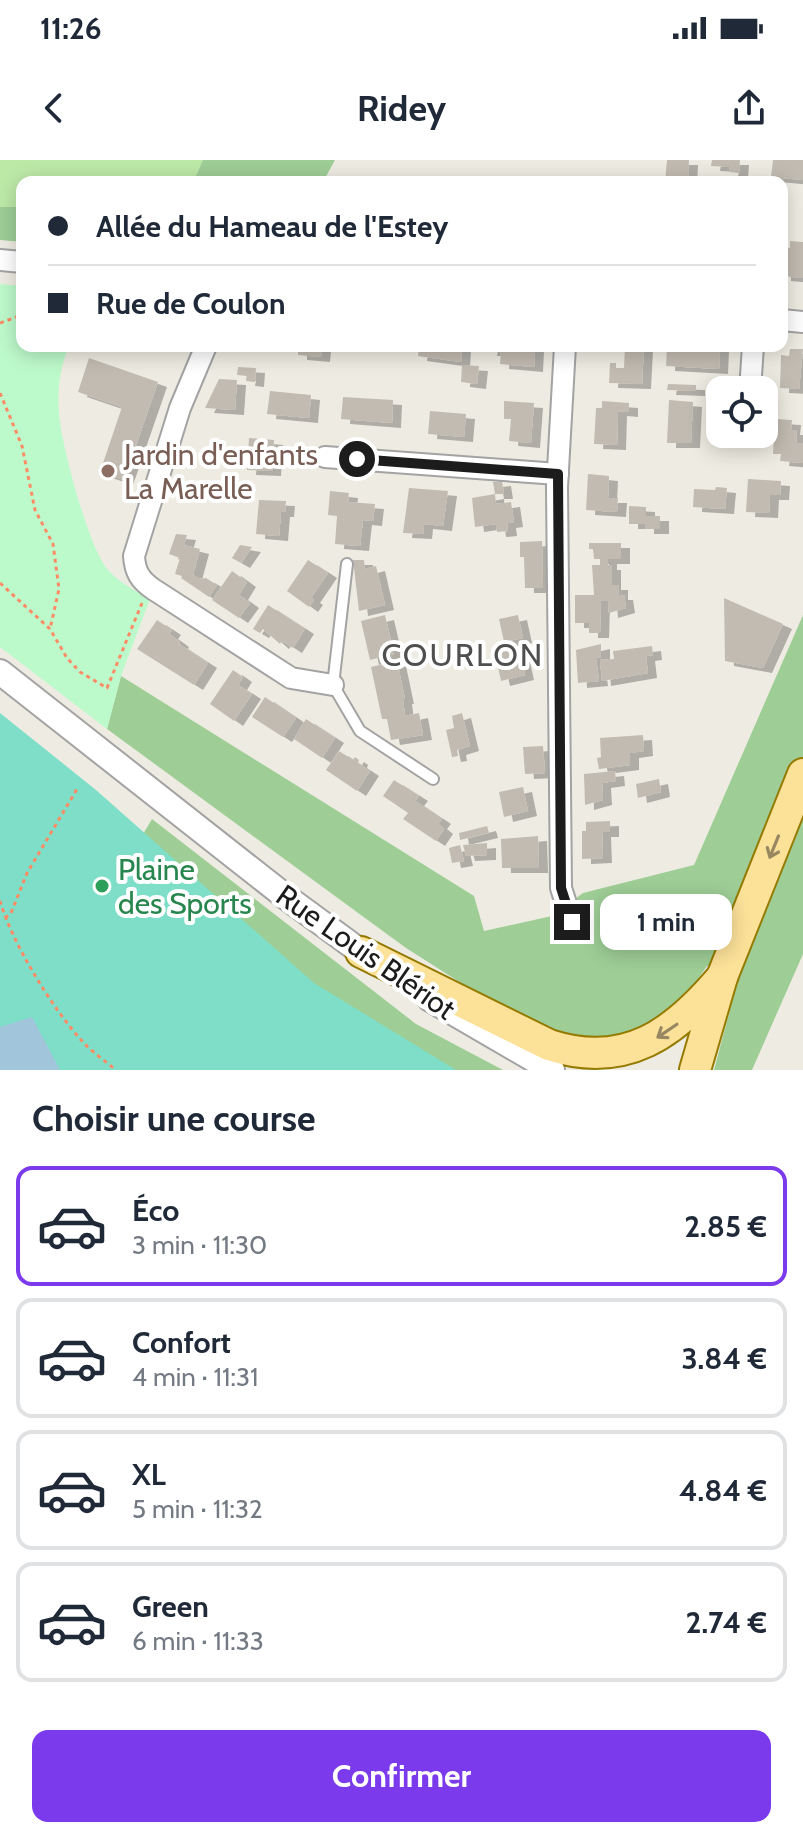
<!DOCTYPE html>
<html lang="fr">
<meta charset="utf-8">
<style>
:root{--surface:#fff;--page:#f2f2f3;--text:#1f2937;--muted:#747a83;--line:#e0e1e3;--accent:#7c3aed}
body{margin:0;font-family:Cabin,sans-serif;background:var(--page);color:var(--text);height:100vh;display:flex;flex-direction:column;font-size:30px;white-space:nowrap}
*{box-sizing:border-box;margin:0}
p{font-size:26px;color:var(--muted)}
.icon{flex:none;width:44px;height:44px;fill:none;stroke:currentColor;stroke-width:2;stroke-linecap:round;stroke-linejoin:round}
.map{position:relative;height:910px;overflow:hidden}
.drawer{display:flex;flex-direction:column;background:var(--surface);flex:1}
.drawer>*{flex:none}
.hud{position:absolute;left:16px;top:16px;width:772px;height:176px;border-radius:16px;box-shadow:0 4px 20px #0003;display:grid;align-content:center;height:176px;padding:0 32px;background:var(--surface)}
.buttons{position:absolute;left:706px;top:216px;display:grid;gap:16px}
.buttons a{display:grid;place-items:center;width:72px;height:72px;border-radius:16px;background:var(--surface);box-shadow:0 4px 20px #0003;font-size:40px}
.end{position:absolute;width:36px;height:36px;margin:-18px;border:10px solid #1c1c1c;background:#fff;box-shadow:0 0 0 4px #fff}
.from{border-radius:50%}
.bubble{position:absolute;height:56px;border-radius:16px;background:var(--surface);box-shadow:0 4px 20px #0003;font-size:26px;font-weight:700;line-height:56px;text-align:center}
.hud b{display:flex;align-items:center;gap:28px;height:76px;font-size:30px}
.hud b+b{border-top:2px solid var(--line)}
.hud i{width:20px;height:20px;background:var(--text)}
ul{padding:0;list-style:none}
li{display:flex;align-items:center;gap:24px;height:120px;margin:0 16px 12px;padding:0 16px;border:4px solid var(--line);border-radius:16px}
li div{flex:1}
li b{display:block;font-size:30px}
li em{font-style:normal;font-weight:700}
li.on{border-color:var(--accent)}
li>.icon{width:72px;height:72px;stroke-width:1.5}
h2{padding:0 32px;font-size:36px;line-height:96px}
.cta{display:flex;gap:16px;margin-top:auto;padding:16px 32px}
.cta a{flex:1;height:92px;border-radius:16px;background:var(--accent);color:#fff;font-size:32px;font-weight:700;line-height:92px;text-align:center}
.status{display:flex;justify-content:space-between;align-items:center;height:56px;padding:0 40px;background:var(--surface);direction:ltr}
.status svg{height:22px;fill:currentColor}
header{display:flex;justify-content:space-between;align-items:center;height:104px;padding:0 32px;background:var(--surface);font-size:36px;font-weight:700}
.map>svg:first-child{display:block}
.grass{fill:#bde9a7}
.forest{fill:#9ece96}
.park{fill:#bdfacb}
.pitch{fill:#7edec8}
.water{fill:#a1c6dc}
.building{fill:#c2bbb1;filter:url(#shadow)}
.lines{fill:none;stroke-linecap:round;stroke-linejoin:round}
.service-casing{stroke:#a3a3a3;stroke-width:14}
.minor-casing{stroke:#a3a3a3;stroke-width:24}
.tertiary-casing{stroke:#a3a3a3;stroke-width:28}
.primary-casing{stroke:#957a00;stroke-width:34}
.path{stroke:#fb8c66;stroke-width:3;stroke-dasharray:4 4;stroke-linecap:butt}
.service{stroke:#fff;stroke-width:10}
.minor{stroke:#fff;stroke-width:20}
.tertiary{stroke:#fff;stroke-width:24}
.primary{stroke:#fce199;stroke-width:30}
.oneway{stroke:#978861}
.route{stroke:#1c1c1c;stroke-width:10}
.education-dot{fill:#8d6e63;stroke:#fff;stroke-width:3}
.leisure-dot{fill:#2e9e5b;stroke:#fff;stroke-width:3}
.labels{text-anchor:middle;dominant-baseline:central;stroke-width:8;stroke-linejoin:round;paint-order:stroke}
.education-label{font-size:30px;fill:#785e54;stroke:#fff;text-anchor:start}
.leisure-label{font-size:30px;fill:#27864d;stroke:#fff;text-anchor:start}
.street-label{font-size:30px;fill:#1c1c1c;stroke:#fff}
.neighbourhood-label{font-size:32px;letter-spacing:2px;fill:#4f4f4f;stroke:#fff}
</style>
<div class="status"><b>11:26</b><svg viewBox="0 0 49 12"><path d="M0 12V9h3v3zM5 12V6h3v6zM10 12V3h3v9zM15 12V0h3v12zM26 1h20v11H26zM47 4h2v5h-2z"/></svg></div>
<header><svg class="icon" aria-label="back" viewBox="0 0 24 24"><path d="M15 5l-7 7 7 7"/></svg>Ridey<svg class="icon" aria-label="share" viewBox="0 0 24 24"><path d="M12 15V3M7 8l5-5 5 5M5 13v7h14v-7"/></svg></header>
<div class="map">
<svg width="803" height="910" viewBox="0 0 803 910">
<defs>
<filter id="shadow"><feDropShadow dx="9" dy="5" stdDeviation="0" flood-color="#0004"/></filter>
</defs>
<rect width="100%" height="100%" fill="#eeece2"/>
<polygon class="grass" points="0,0 203,0 193,22 22,22 22,47 0,47"/>
<g class="forest">
<polygon points="203,0 335,0 323,22 193,22"/>
<polygon points="0,47 22,47 22,82 0,80"/>
<polygon points="803,455 803,794 752,910 714,910 740,812 707,806 664,868 601,884 533,869 406,788 107,569 121,516 474,736 484,771 552,756 583,733 694,705"/>
<polygon points="152,659 416,864 503,910 380,910 133,691"/>
</g>
<path class="park" d="M0 124 22 126V186H69C60 208 57 229 59 253 61 284 89 390 109 411 120 423 136 431 150 439L121 516 107 569 0 487Z"/>
<polygon class="pitch" points="0,553 96,630 314,823 456,910 0,910"/>
<polygon class="water" points="32,857 60,910 0,910 0,867"/>
<g class="building">
<polygon points="667,0 689,0 688,22 665,22"/>
<polygon points="712,0 740,0 739,13 729,12 730,7 711,6"/>
<polygon points="773,0 803,0 803,20 771,17"/>
<polygon points="790,81 803,82 803,118 782,116 782,87 790,88"/>
<polygon points="298,186 322,186 321,197 298,195"/>
<polygon points="419,186 462,186 461,202 418,196"/>
<polygon points="489,186 535,186 534,207 500,204 501,191 488,191"/>
<polygon points="625,186 644,186 642,224 609,223 610,203 616,203 616,208 624,208"/>
<polygon points="667,186 704,186 704,190 708,190 708,186 720,186 719,209 666,206"/>
<polygon points="790,189 803,189 799,229 780,228 781,195 789,196"/>
<polygon points="89,198 158,222 124,320 100,312 122,247 78,232"/>
<polygon points="462,205 479,206 477,224 461,222"/>
<polygon points="238,207 256,208 255,222 246,221 247,216 237,215"/>
<polygon points="219,219 237,220 235,250 205,248"/>
<polygon points="668,224 696,225 696,231 667,230"/>
<polygon points="270,231 311,235 309,258 267,254"/>
<polygon points="343,237 393,240 392,263 341,259"/>
<polygon points="669,240 693,242 691,283 667,283"/>
<polygon points="504,241 534,243 531,283 509,281 511,259 504,259"/>
<polygon points="602,241 629,243 629,252 618,251 617,285 594,284 596,248 602,248"/>
<polygon points="430,251 466,254 464,277 428,274"/>
<polygon points="775,259 792,260 791,270 797,270 796,283 803,283 803,303 780,301 781,294 773,294"/>
<polygon points="249,278 274,280 272,311 247,310"/>
<polygon points="588,314 609,316 608,338 618,338 617,352 586,350"/>
<polygon points="748,319 781,321 780,335 770,335 769,353 746,352"/>
<polygon points="502,321 504,334 495,334 496,344 511,342 514,362 507,363 508,371 497,372 496,364 475,367 472,338 495,334 493,322"/>
<polygon points="716,327 727,328 725,349 693,347 694,329 715,330"/>
<polygon points="409,328 448,331 443,366 424,364 423,374 403,373"/>
<polygon points="330,331 349,333 348,342 375,344 373,361 363,360 360,386 335,384 337,356 328,355"/>
<polygon points="259,340 286,341 285,352 281,352 279,376 256,374"/>
<polygon points="629,346 646,347 646,356 660,356 660,369 645,369 645,364 629,364"/>
<polygon points="176,374 187,375 184,385 200,389 193,415 199,419 206,418 217,425 209,437 181,418 182,416 175,414 180,398 169,394"/>
<polygon points="542,381 543,428 525,428 524,397 520,397 520,382"/>
<polygon points="589,383 621,383 621,399 608,399 608,405 612,405 612,425 619,425 619,435 624,435 626,448 609,453 608,441 601,441 600,473 589,473 589,463 575,463 575,435 594,435 592,405 600,405 600,399 594,399 593,389 589,389"/>
<polygon points="240,385 252,387 241,403 232,398"/>
<polygon points="308,400 328,413 311,438 314,440 309,447 287,431"/>
<polygon points="353,400 364,400 365,409 376,406 385,445 359,451"/>
<polygon points="232,411 247,422 239,435 250,443 239,458 212,440"/>
<polygon points="724,438 783,464 763,508 725,501"/>
<polygon points="268,445 305,469 293,488 282,481 280,484 263,469 260,473 253,469"/>
<polygon points="385,455 394,494 370,500 361,461"/>
<polygon points="518,455 523,478 504,482 499,459"/>
<polygon points="157,460 172,470 169,474 180,482 179,484 208,503 194,525 137,489"/>
<polygon points="601,484 601,497 596,498 599,521 578,523 576,490"/>
<polygon points="652,486 653,495 646,496 648,513 602,521 600,500 614,499 613,491"/>
<polygon points="519,488 525,515 501,521 495,493"/>
<polygon points="397,501 405,539 403,539 405,556 419,553 423,575 391,580 387,559 382,559 371,507"/>
<polygon points="233,510 243,517 238,525 252,534 234,561 210,544"/>
<polygon points="265,537 296,558 283,577 252,557"/>
<polygon points="462,553 470,586 457,590 458,596 452,597 446,570 454,568 452,556"/>
<polygon points="306,559 335,578 322,598 294,579"/>
<polygon points="643,575 644,591 630,593 630,605 599,609 597,598 601,597 600,578"/>
<polygon points="543,586 545,613 525,614 523,587"/>
<polygon points="339,591 353,600 355,597 359,600 358,603 370,611 357,631 326,610"/>
<polygon points="615,611 616,621 602,623 603,640 585,645 584,614"/>
<polygon points="659,619 661,632 638,638 636,624"/>
<polygon points="394,620 419,636 415,641 442,659 438,664 444,669 436,681 403,659 408,653 383,636"/>
<polygon points="523,627 528,651 504,657 499,632"/>
<polygon points="610,661 610,672 602,672 603,698 582,699 582,671 586,671 586,662"/>
<polygon points="487,666 489,673 460,680 459,673"/>
<polygon points="538,676 539,708 502,708 501,679"/>
<polygon points="487,683 487,695 466,696 463,685"/>
<polygon points="460,685 464,701 452,703 449,688"/>
</g>
<g class="lines">
<defs>
<polyline id="service" points="347,404 333,525 360,571 433,619"/>
<g id="minor">
<polyline points="0,100 22,102"/>
<polyline points="782,160 803,162"/>
<path d="M206 186 180 248 134 396C135 412 140 420 153 429L291 518 333 525"/>
<polyline points="565,186 557,327 561,728 572,762"/>
<polyline points="750,230 753,186"/>
<polyline points="325,297 558,314"/>
</g>
<g id="tertiary">
<polyline points="0,512 286,737 376,803"/>
<polyline points="430,839 552,910"/>
</g>
<g id="primary">
<path d="M361 792 549 885C626 910 675 873 722 817"/>
<polyline points="695,910 722,817 803,614"/>
</g>
</defs>
<use href="#service" class="service-casing"/>
<use href="#minor" class="minor-casing"/>
<use href="#tertiary" class="tertiary-casing"/>
<use href="#primary" class="primary-casing"/>
<g class="path">
<polyline points="0,163 22,155"/>
<polyline points="0,233 22,286 35,350 53,384 59,429 50,469"/>
<polyline points="0,423 50,469 67,498 80,512 107,528 142,443"/>
<path d="M0 741C12 783 53 849 82 881 92 892 105 901 116 910"/>
<polyline points="5,758 11,753 27,713 77,629"/>
</g>
<use href="#service" class="service"/>
<use href="#minor" class="minor"/>
<use href="#tertiary" class="tertiary"/>
<use href="#primary" class="primary"/>
</g>
<defs><path id="oneway-shaft" d="M-6 0H5M1.5-3L5.5 0L1.5 3" fill="none" stroke-width="1.6" stroke-linecap="round" stroke-linejoin="round" transform="scale(2)"/></defs>
<g class="oneway">
<use href="#oneway-shaft" transform="translate(774 687) rotate(112)"/>
<use href="#oneway-shaft" transform="translate(667 871) rotate(146)"/>
</g>
<g class="lines">
<polyline class="route" points="357,299 558,314 561,728 572,762"/>
</g>
<circle class="education-dot" cx="108" cy="311" r="8"/>
<circle class="leisure-dot" cx="102" cy="726" r="8"/>
<g class="labels">
<g class="education-label">
<text x="124" y="294">Jardin d'enfants<tspan x="124" dy="34">La Marelle</tspan></text>
</g>
<g class="leisure-label">
<text x="118" y="709">Plaine<tspan x="118" dy="34">des Sports</tspan></text>
</g>
<g class="street-label">
<text transform="translate(366 792) rotate(35)">Rue Louis Blériot</text>
</g>
<g class="neighbourhood-label">
<text x="463" y="494">COURLON</text>
</g>
</g>
</svg>
<div class="buttons">
<a><svg class="icon" aria-label="locate" viewBox="0 0 24 24"><circle cx="12" cy="12" r="6"/><path d="M12 2v4M12 18v4M2 12h4M18 12h4"/></svg></a>
</div>
<i class="end from" style="left:357px;top:299px"></i>
<i class="end" style="left:572px;top:762px"></i>
<div class="bubble" style="left:600px;top:734px;width:132px">1 min</div>
<div class="hud">
<b><i class="from"></i>Allée du Hameau de l'Estey</b>
<b><i></i>Rue de Coulon</b>
</div>
</div>
<section class="drawer">
<h2>Choisir une course</h2>
<ul>
<li class="on"><svg class="icon" aria-label="car" viewBox="0 0 24 24"><path d="M5 17H2v-5l4-1 3-4h7l3 4 3 1v5h-3M9 17h6M6 11h13"/><circle cx="7" cy="17" r="2"/><circle cx="17" cy="17" r="2"/></svg><div><b>Éco</b><p>3 min · 11:30</p></div><em>2.85 €</em></li>
<li><svg class="icon" aria-label="car" viewBox="0 0 24 24"><path d="M5 17H2v-5l4-1 3-4h7l3 4 3 1v5h-3M9 17h6M6 11h13"/><circle cx="7" cy="17" r="2"/><circle cx="17" cy="17" r="2"/></svg><div><b>Confort</b><p>4 min · 11:31</p></div><em>3.84 €</em></li>
<li><svg class="icon" aria-label="car" viewBox="0 0 24 24"><path d="M5 17H2v-5l4-1 3-4h7l3 4 3 1v5h-3M9 17h6M6 11h13"/><circle cx="7" cy="17" r="2"/><circle cx="17" cy="17" r="2"/></svg><div><b>XL</b><p>5 min · 11:32</p></div><em>4.84 €</em></li>
<li><svg class="icon" aria-label="car" viewBox="0 0 24 24"><path d="M5 17H2v-5l4-1 3-4h7l3 4 3 1v5h-3M9 17h6M6 11h13"/><circle cx="7" cy="17" r="2"/><circle cx="17" cy="17" r="2"/></svg><div><b>Green</b><p>6 min · 11:33</p></div><em>2.74 €</em></li>
</ul>
<div class="cta"><a>Confirmer</a></div>
</section>
